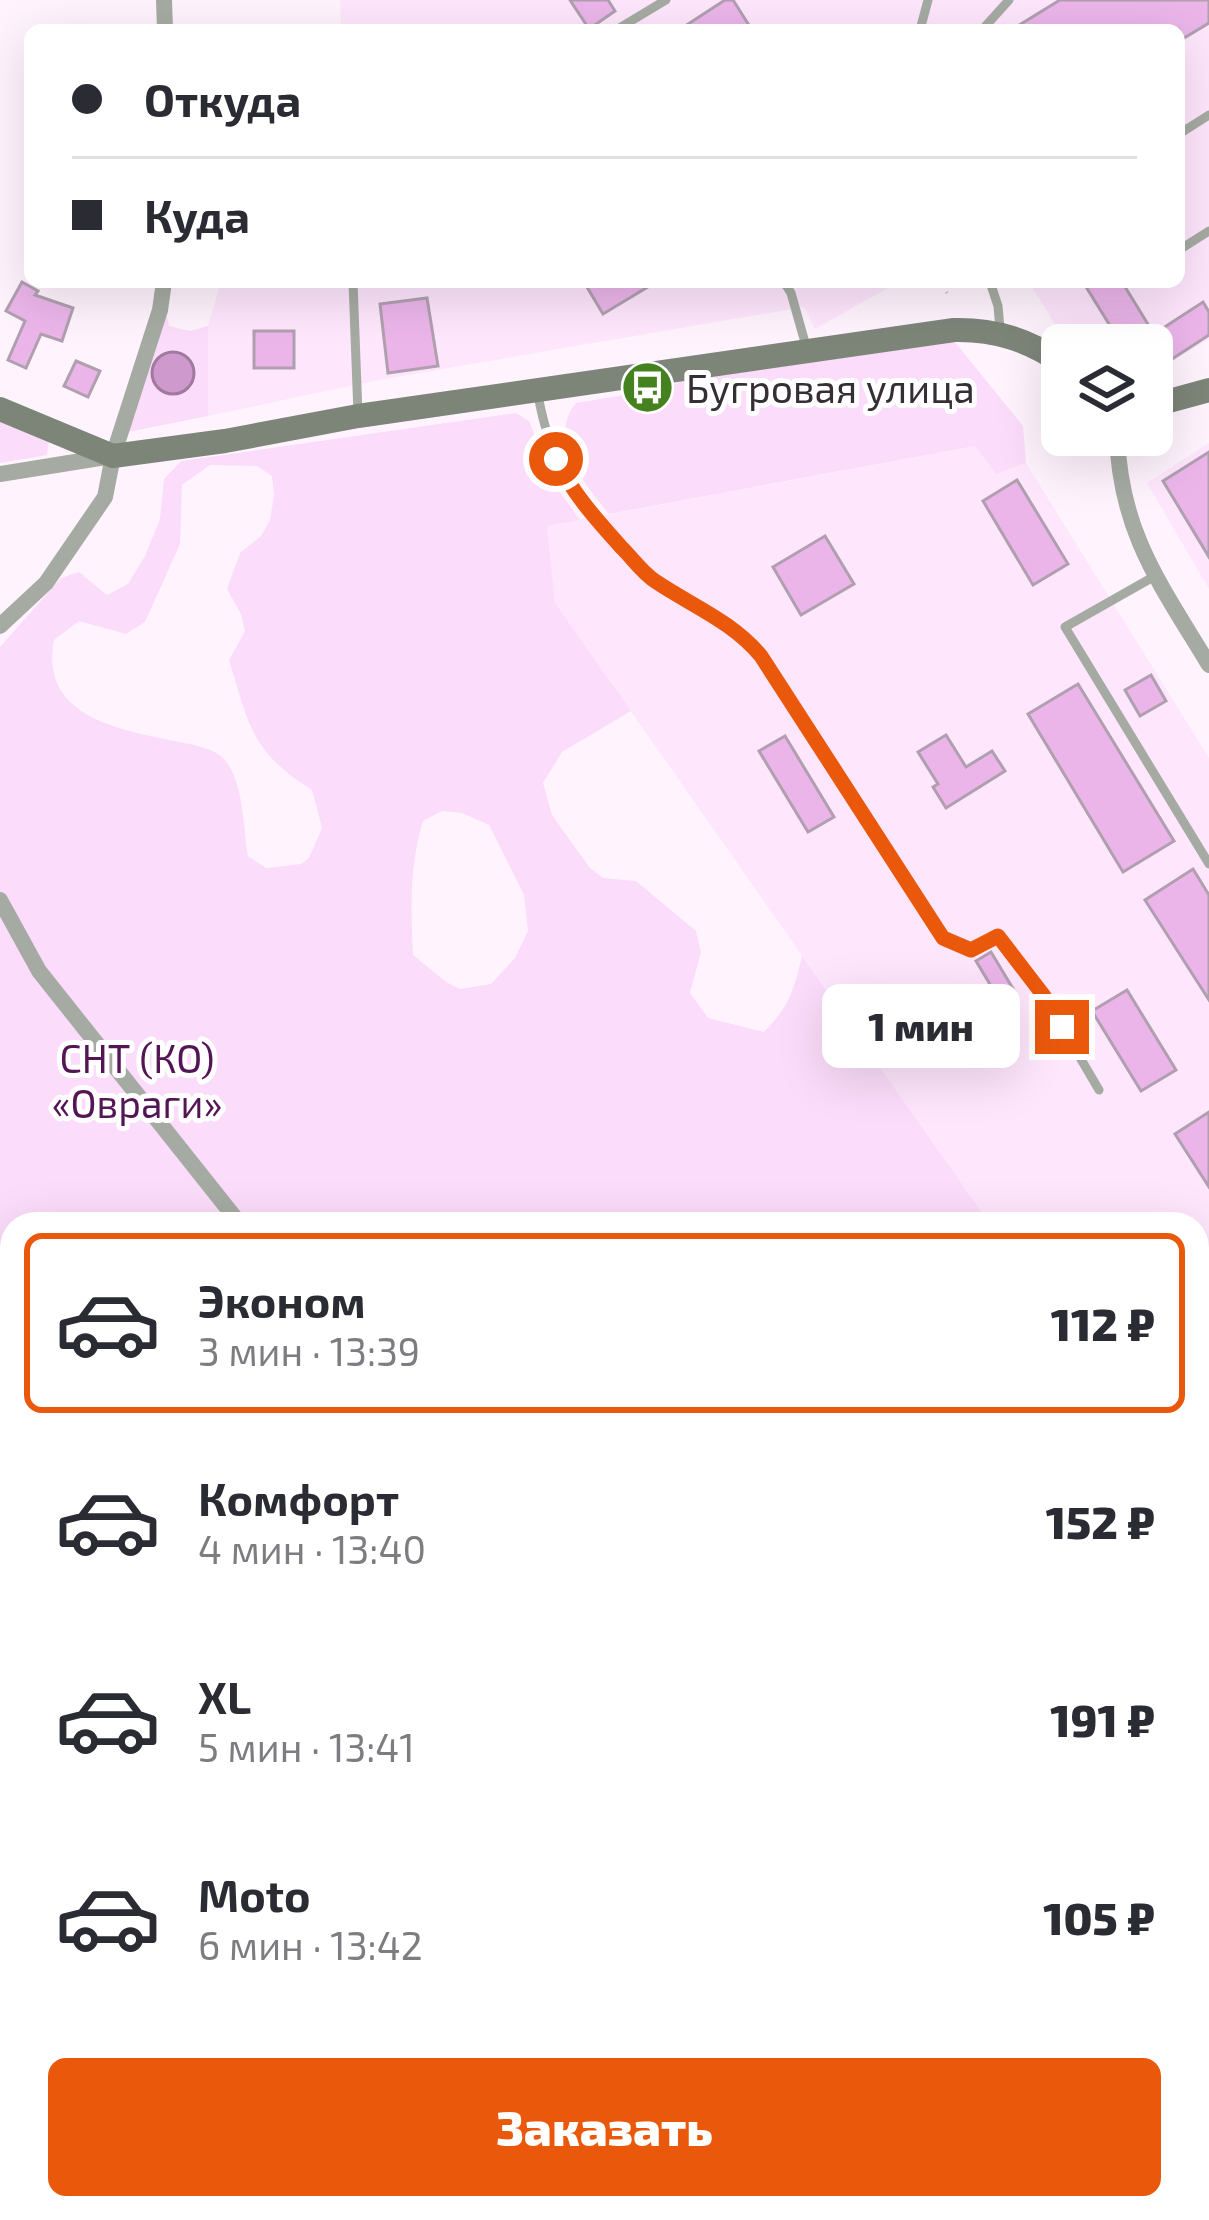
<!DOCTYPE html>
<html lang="ru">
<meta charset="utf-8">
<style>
:root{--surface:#fff;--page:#f7f7f7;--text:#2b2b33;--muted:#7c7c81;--line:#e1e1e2;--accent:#ea580c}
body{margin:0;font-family:"Exo 2",sans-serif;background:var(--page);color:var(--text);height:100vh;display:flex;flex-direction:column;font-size:45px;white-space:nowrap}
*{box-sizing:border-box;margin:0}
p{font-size:39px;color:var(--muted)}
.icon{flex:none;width:66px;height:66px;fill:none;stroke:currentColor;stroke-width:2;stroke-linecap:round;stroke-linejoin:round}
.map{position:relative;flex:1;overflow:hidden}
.details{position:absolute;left:0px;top:1212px;width:1209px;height:1008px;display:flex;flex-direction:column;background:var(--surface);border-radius:36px 36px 0 0;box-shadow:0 12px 48px #0002}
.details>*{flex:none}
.guide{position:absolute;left:24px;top:24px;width:1161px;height:264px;border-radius:18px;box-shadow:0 12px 48px #0002;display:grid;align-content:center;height:264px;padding:0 48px;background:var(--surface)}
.controls{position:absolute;left:1041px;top:324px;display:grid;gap:24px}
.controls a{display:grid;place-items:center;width:132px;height:132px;border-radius:18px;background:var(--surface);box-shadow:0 12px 48px #0002;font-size:60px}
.end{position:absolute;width:54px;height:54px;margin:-27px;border:15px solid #ea580c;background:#fff;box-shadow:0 0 0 6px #fff}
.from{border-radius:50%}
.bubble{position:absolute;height:84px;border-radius:18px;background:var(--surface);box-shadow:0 12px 48px #0002;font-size:39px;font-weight:800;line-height:84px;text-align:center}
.guide b{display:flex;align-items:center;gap:42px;height:114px;font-size:45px}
.guide b+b{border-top:3px solid var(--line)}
.guide i{width:30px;height:30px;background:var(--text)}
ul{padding:21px 0 0;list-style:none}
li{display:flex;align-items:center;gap:36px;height:180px;margin:0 24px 18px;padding:0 24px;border:6px solid transparent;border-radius:18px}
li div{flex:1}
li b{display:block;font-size:45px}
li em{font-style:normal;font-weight:800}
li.selected{border-color:var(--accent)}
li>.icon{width:108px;height:108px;stroke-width:1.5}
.primary-button{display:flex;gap:24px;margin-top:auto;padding:24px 48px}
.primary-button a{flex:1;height:138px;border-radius:18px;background:var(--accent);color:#fff;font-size:48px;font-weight:800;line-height:138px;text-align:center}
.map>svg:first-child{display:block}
.built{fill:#fee6fd}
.green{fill:#fbdcfa;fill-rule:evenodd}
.water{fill:#ce99cc;stroke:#a0799f;stroke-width:3}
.building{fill:#ebb5ea;stroke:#b0a0af;stroke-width:3}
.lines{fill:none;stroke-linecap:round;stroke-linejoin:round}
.path{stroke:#b6acb5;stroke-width:3;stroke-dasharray:6 6;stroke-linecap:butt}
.lane{stroke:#a5aaa2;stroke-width:9}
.street{stroke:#a5aaa2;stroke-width:16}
.secondary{stroke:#7d8579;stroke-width:24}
.route{stroke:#ea580c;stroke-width:15}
.labels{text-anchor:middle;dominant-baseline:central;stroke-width:10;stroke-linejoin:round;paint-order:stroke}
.poi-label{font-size:39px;fill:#352e35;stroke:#fff;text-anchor:start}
.park-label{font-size:39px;fill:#541555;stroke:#fff}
</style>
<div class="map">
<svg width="1209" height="2220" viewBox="0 0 1209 2220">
<rect width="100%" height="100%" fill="#fff4fe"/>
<g class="built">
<polygon points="340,0 1209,0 1209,339 1152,374 1152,345 1117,345 1107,330 1065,341 1029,282 1179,282 1179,30 341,30"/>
<polygon points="221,282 899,282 815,329 804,307 379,380 208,416 208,326"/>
<polygon points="1209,443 1209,589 1147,483"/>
<polygon points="976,446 996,474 1026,463 1209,758 1209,1466 1197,1456 1197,1224 990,1224 555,603 547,526"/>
</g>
<g class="green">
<path d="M165 307 169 326 190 331 208 326V416L128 432ZM190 357 194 369 193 380 155 386 151 374 154 364Z"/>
<path d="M954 341 1023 426 1026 463 996 474 975 446 609 514C586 485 546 439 576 403L668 388 683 380Z"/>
<path d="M516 413 529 421 554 484 580 520 547 526 555 603 631 711 562 752 543 783 552 815 590 868 603 878 636 881 696 931 701 952 690 993 708 1018 764 1032C789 1007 794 990 802 956L990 1224H12V1672L0 1695V647L61 578 79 572 107 595 128 584 145 556 160 519 164 479 181 461ZM210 465 257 466 272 476 274 495 270 520 261 536 240 553 227 589 241 614 245 631 229 660C249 725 251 752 312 790L322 828 309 858 301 864 266 868 248 856C243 827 244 780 223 758 213 748 193 745 180 742 121 730 39 718 54 640L79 621 126 634 145 622 180 544 182 485ZM442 811 462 813 489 825 524 895 528 931 515 958 491 984 460 989 446 982 413 955C411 907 409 868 423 821Z"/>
<polygon points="0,420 49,440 47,455 0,463"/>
<polygon points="1197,1456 1209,1466 1209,2220 888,2220 890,2208 1197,2208"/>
</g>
<circle class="water" cx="173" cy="373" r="21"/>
<g class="building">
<polygon points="570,0 608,0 615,11 589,29"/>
<polygon points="725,0 733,0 752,30 679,30"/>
<polygon points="1060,0 1209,0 1209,23 1179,41 1179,30 1011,30"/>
<polygon points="22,282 38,291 35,295 73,308 62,341 41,334 26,368 8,360 25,321 6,311"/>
<polygon points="584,282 656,282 603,314"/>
<polygon points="1083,282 1122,282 1154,334 1203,302 1209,312 1209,335 1152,372 1152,345 1122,345"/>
<polygon points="427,298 438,366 388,373 380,304"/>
<rect x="254" y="331" width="40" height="37"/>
<polygon points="76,361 100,371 88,397 64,386"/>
<polygon points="1209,452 1209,557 1163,481"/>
<polygon points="1017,480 1068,564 1033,585 983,501"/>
<polygon points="825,536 854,584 801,615 773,567"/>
<polygon points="1151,675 1166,701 1140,716 1125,690"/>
<polygon points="1078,684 1174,841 1123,872 1028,714"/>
<polygon points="946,735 966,767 992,751 1005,771 946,808 933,787 938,784 918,752"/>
<polygon points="785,736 834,817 808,832 759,751"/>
<polygon points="1193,869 1209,895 1209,1000 1145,900"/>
<polygon points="991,952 1015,992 1000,1001 976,961"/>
<polygon points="1127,990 1176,1070 1141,1091 1092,1011"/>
<polygon points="1209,1112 1209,1187 1175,1134"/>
</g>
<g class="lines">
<polyline class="path" points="940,282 947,293"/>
<g class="lane">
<polyline points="616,30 666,0"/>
<polyline points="920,30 928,0"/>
<polyline points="982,30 1009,0"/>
<polyline points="1179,134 1209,115"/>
<polyline points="1179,250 1209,231"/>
<polyline points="353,282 358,414"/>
<polyline points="784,282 791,293 806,346"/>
<polyline points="990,282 998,306 1000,329"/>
<path d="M538 395C550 461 571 492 616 540 628 554 640 571 655 581 691 606 732 621 761 656L943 938 971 950 998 936 1044 996 1099 1090"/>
<polyline points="1155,576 1065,627 1209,864"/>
</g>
<g class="street">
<polyline points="164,0 165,30"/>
<path d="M1117 435C1120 533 1161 585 1209 665"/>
<polyline points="0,474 112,456"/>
<polyline points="0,626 46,583 105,497 113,456 160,310 164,282"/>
<polyline points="0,900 39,971 240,1224"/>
<polyline points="0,1267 12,1277"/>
</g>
<g class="secondary">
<polyline points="1152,401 1169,401 1209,390"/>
<path d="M0 409 113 456 225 441 358 416 954 330C995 329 1028 340 1062 363"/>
</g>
</g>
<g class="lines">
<path class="route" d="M556 459C573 494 596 519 622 548 633 559 643 573 655 581 692 606 732 621 761 656L943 938 971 950 998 936 1044 996 1062 1027"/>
</g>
<defs>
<symbol id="bus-disc" viewBox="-11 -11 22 22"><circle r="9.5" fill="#45811e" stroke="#fff"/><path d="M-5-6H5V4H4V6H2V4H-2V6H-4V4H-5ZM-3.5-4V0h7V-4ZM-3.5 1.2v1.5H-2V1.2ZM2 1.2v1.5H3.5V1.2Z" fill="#fff"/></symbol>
</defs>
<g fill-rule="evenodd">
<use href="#bus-disc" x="618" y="358" width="59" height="59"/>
</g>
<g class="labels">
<g class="poi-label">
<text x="686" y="387">Бугровая улица</text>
</g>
<g class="park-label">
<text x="137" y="1057">СНТ (КО)<tspan x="137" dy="45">«Овраги»</tspan></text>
</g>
</g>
</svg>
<div class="controls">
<a><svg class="icon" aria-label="layers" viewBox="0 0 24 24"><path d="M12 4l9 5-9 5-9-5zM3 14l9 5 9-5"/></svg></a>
</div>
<i class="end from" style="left:556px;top:459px"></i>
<i class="end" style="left:1062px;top:1027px"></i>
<div class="bubble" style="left:822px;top:984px;width:198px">1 мин</div>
<div class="guide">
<b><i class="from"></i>Откуда</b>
<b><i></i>Куда</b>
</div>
<section class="details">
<ul>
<li class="selected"><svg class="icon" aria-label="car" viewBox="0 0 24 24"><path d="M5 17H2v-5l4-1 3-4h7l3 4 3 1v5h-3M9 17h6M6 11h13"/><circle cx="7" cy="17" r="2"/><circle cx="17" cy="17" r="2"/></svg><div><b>Эконом</b><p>3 мин · 13:39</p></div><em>112 ₽</em></li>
<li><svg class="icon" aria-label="car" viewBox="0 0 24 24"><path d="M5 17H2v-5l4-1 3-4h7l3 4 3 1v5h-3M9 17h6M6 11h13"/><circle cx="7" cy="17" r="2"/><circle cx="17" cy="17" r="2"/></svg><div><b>Комфорт</b><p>4 мин · 13:40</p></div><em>152 ₽</em></li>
<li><svg class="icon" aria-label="car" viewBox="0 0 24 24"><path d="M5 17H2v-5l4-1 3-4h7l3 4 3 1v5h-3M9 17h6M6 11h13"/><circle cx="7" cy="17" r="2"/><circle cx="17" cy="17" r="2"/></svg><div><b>XL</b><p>5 мин · 13:41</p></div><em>191 ₽</em></li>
<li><svg class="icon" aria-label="car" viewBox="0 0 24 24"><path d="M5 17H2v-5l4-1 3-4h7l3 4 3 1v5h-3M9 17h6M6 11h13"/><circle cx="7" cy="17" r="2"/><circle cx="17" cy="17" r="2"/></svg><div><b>Moto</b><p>6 мин · 13:42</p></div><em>105 ₽</em></li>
</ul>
<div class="primary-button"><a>Заказать</a></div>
</section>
</div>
